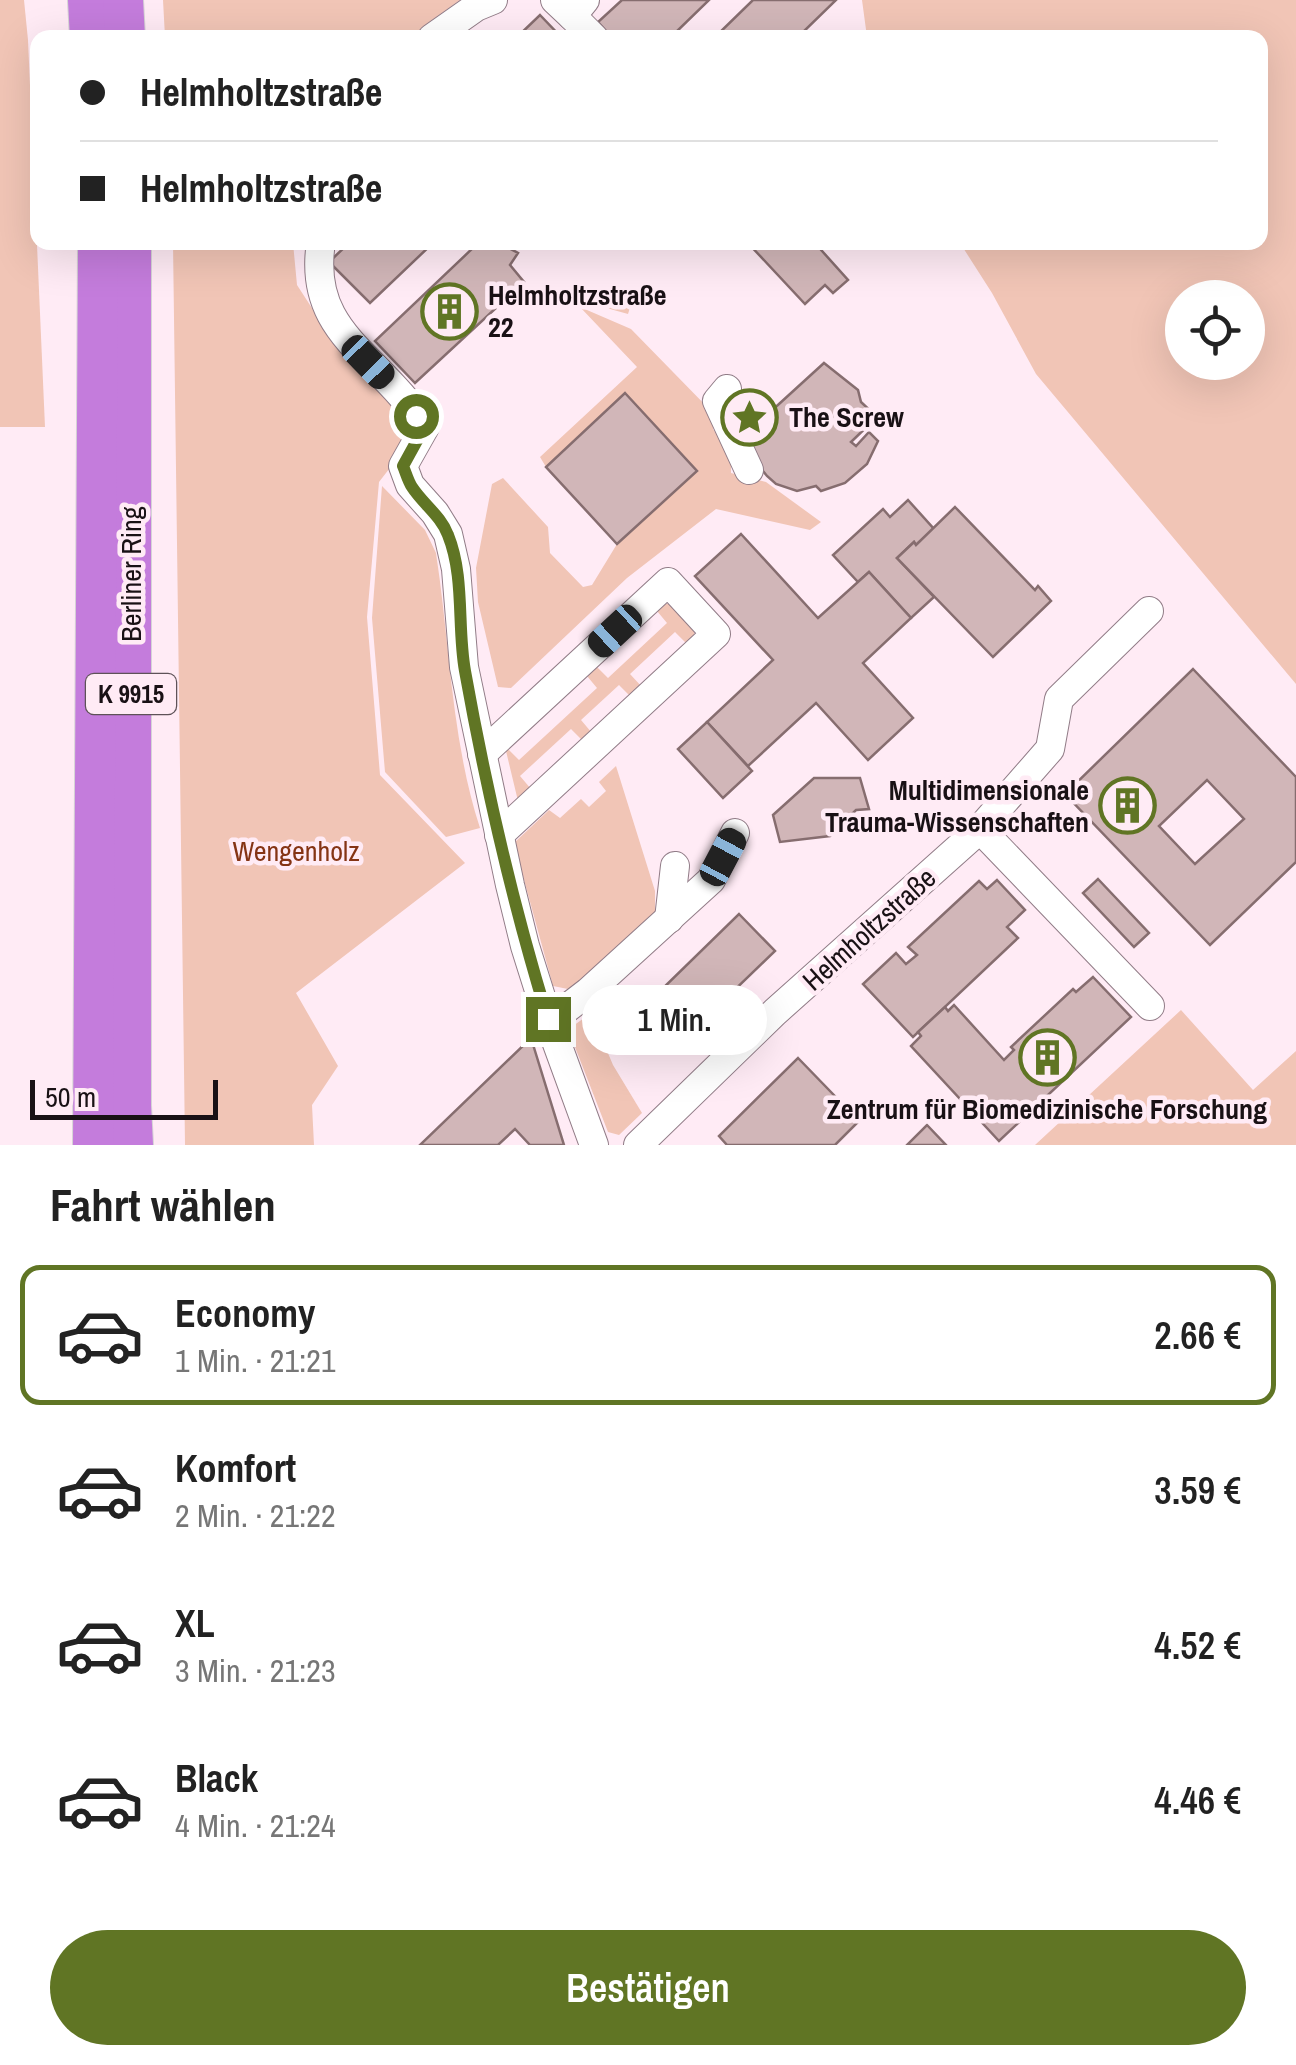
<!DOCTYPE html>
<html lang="de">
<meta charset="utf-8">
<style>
:root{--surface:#fff;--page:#f6f6f6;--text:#222;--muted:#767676;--line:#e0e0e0;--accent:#607524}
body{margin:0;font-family:"Archivo Narrow",sans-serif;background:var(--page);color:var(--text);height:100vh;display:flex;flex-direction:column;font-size:38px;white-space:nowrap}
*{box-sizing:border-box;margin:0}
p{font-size:32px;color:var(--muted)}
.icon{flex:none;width:55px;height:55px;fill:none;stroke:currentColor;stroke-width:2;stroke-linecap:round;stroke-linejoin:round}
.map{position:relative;height:1145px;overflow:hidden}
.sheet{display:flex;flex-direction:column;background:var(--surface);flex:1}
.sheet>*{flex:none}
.banner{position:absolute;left:30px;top:30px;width:1238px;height:220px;border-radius:20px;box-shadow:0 10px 40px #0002;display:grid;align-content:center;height:220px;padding:0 50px;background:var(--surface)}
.buttons{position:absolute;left:1165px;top:280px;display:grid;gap:20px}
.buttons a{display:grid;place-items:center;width:100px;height:100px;border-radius:50%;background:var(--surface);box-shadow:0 10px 40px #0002;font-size:50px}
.scale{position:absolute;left:30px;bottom:25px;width:188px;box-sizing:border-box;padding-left:10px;border:5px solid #191115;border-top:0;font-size:28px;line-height:35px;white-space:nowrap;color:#191115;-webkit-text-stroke:8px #ffebf5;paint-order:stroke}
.end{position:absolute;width:45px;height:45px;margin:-22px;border:12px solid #607524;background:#fff;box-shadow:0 0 0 5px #fff}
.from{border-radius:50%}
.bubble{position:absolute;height:70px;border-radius:35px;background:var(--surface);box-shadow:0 10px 40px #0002;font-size:32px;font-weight:600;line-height:70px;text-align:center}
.car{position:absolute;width:30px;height:60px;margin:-30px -15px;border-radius:12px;box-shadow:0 0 8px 2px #0007;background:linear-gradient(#222 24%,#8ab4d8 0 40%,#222 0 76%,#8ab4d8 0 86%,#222 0)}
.banner b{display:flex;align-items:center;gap:35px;height:95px;font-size:38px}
.banner b+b{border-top:2px solid var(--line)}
.banner i{width:25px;height:25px;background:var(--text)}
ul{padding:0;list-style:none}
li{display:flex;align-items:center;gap:30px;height:140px;margin:0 20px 15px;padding:0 30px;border:5px solid transparent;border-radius:20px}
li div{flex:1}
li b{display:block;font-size:38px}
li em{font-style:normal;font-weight:600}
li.selected{border-color:var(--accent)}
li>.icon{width:90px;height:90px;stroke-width:1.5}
h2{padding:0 50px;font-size:45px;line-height:120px}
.primary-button{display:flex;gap:20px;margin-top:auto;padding:20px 50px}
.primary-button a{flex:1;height:115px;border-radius:60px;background:var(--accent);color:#fff;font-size:40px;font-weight:600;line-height:115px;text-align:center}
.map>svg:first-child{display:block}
.green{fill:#f1c5b6;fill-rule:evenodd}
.building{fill:#d1b6b8;stroke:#866d6f;stroke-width:2.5;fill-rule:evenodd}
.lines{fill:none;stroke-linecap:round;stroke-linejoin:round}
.minor-casing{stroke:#917c87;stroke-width:30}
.highway-casing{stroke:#d6d4d5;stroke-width:42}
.minor{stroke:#fff;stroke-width:28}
.highway{stroke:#c47cdc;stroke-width:40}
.route{stroke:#607524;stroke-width:12}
.labels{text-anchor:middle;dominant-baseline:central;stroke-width:9;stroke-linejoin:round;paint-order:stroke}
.shield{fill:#ffebf5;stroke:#5e5258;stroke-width:2.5}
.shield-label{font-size:25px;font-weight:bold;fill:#191115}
.poi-label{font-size:28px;font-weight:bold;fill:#191115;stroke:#ffebf5;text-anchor:start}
.street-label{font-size:28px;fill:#191115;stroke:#ffebf5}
.park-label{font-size:28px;fill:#853414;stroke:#ffebf5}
</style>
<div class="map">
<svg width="1296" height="1145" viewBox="0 0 1296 1145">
<rect width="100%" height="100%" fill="#ffebf5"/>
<g class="green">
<polygon points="0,0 24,0 28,40 45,427 0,427"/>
<polygon points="163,0 460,0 421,28 417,38 165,37"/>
<path d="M862 0H1296V684L1036 374 992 293 960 243 1260 242V38L867 37ZM1182 298H1248V362H1182Z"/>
<polygon points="173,243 293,243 297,285 321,322 417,433 379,482 367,617 380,775 465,863 296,993 338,1066 312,1105 314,1145 185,1145"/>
<path d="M608 288C626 290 634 297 628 314L610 309 591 298 597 291Z"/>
<polygon points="580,307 631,329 714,414 713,429 731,453 731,473 766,482 821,522 810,530 716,509 627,578 511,688 498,687 478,602 476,568 492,484 503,478 548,527 550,553 583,587 592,585 617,544 696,471 625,394 546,467 540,457 637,367"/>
<path d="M382 486 425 530 436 553C450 644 451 739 480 828L446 837 385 772 372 618Z"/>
<polygon points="665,604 673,604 695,629 693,640 688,645 675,632 630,674 642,687 631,697 619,685 581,720 592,733 583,741 571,729 520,776 531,789 518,801 506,751 508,749 519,760 597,688 587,676 597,667 608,678 667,623 657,611"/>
<polygon points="616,766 655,891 655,912 644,926 573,990 553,986 514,843 549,810 560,818 581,799 589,807 606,791 599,782"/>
<polygon points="1181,1010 1253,1090 1296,1051 1296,1145 1035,1145"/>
<polygon points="591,1013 613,1065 642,1113 619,1135 608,1132 575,1047 573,1026"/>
</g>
<g class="building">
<polygon points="622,0 709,0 670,38 612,38 598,22"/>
<polygon points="753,0 836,0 797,38 714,38"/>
<polygon points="540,15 562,38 516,38"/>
<polygon points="350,242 434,242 370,303 329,262"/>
<polygon points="470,242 506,242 507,247 518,253 510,265 524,282 415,383 375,341 474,247"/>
<polygon points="747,242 814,242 848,280 833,293 825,285 805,304"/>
<polygon points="824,363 858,390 861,402 877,417 851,442 856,446 869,432 878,441 867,464 845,483 821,491 816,486 797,491 776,484 767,476 759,466 746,434"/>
<polygon points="625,393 697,471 617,544 546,467"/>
<polygon points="908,500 934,529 916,545 914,542 897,558 934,597 911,618 869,572 858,582 833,555 883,509 890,517"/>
<polygon points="955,507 1035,590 1038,586 1051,601 993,657 897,558 914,542 916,545"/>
<polygon points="741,534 818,618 869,572 911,618 863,663 913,718 868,760 816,703 748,766 707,722 773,660 695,576"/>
<path d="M1193 669 1296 777V862L1210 945 1065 794ZM1207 780 1244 819 1195 864 1159 826Z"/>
<polygon points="707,722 752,771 723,798 678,749"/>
<polygon points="814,778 860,778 869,809 856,810 830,836 780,842 773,815"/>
<polygon points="1098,879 1149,933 1134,947 1083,893"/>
<polygon points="997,880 1025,910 1007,927 1018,938 913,1037 863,984 896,953 906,964 917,955 908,947 979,881 987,889"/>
<polygon points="739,914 775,951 693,1030 658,993"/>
<polygon points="1093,977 1131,1017 999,1141 911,1046 921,1036 918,1032 945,1007 948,1011 954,1005 1004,1060 1014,1050 1011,1047 1073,989 1076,992"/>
<polygon points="531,1038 564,1145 530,1145 515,1129 498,1145 420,1145"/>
<polygon points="798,1058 859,1121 835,1145 727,1145 719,1136"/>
<polygon points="927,1125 946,1145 907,1145"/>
</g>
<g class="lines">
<defs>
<g id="minor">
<polyline points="555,0 572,16 585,0"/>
<polyline points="572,16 594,38"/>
<polyline points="432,38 476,7 493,0"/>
<path d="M321 242C309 319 357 345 401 395 410 405 417 416 425 427L403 466 410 485 435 513 448 534 456 569 464 667 510 885 525 946 548 1019 594 1145"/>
<polyline points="727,389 717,401 749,470"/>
<polyline points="482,754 668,582 716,634 499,835"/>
<polyline points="980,829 1150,1006"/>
<polyline points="669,919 675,866"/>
<polyline points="548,1019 562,1012 588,992 711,880 735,833"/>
<polyline points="638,1145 775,1012 980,829 1050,749 1059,699 1149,611"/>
</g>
<g id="highway">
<polyline points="88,0 90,38"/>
<polyline points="123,0 125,38"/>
<polyline points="131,242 131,1106 133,1145"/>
<polyline points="93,1145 98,242"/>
</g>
</defs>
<use href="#minor" class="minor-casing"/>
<use href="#highway" class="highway-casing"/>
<use href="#minor" class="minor"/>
<use href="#highway" class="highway"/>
</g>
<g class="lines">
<path class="route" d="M416 416 425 426 403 466C406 473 408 481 412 487 423 504 441 516 448 535 465 577 457 627 465 671 486 788 513 905 548 1019"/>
</g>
<defs>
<symbol id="building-ring" viewBox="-11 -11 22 22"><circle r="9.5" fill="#ffebf5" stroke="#607524" stroke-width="1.5"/><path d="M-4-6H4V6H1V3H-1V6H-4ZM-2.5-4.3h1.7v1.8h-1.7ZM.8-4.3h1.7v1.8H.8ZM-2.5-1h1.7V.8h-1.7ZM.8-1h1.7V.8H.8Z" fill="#607524"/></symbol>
<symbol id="sight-ring" viewBox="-11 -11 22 22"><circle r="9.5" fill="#ffebf5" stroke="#607524" stroke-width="1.5"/><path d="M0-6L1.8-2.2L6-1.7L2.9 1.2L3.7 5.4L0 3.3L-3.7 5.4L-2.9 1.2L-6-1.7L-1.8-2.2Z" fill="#607524"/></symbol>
</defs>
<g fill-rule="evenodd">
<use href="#building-ring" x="418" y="280" width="63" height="63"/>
<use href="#sight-ring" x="718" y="386" width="63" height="63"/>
<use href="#building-ring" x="1096" y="774" width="63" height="63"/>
<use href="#building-ring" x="1016" y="1026" width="63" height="63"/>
</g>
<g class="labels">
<rect class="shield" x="86" y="674" width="90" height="40" rx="8"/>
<g class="shield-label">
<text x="131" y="694">K 9915</text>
</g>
<g class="poi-label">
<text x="488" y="295">Helmholtzstraße<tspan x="488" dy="32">22</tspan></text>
<text x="789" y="417">The Screw</text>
<text x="1089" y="790" text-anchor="end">Multidimensionale<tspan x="1089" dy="32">Trauma-Wissenschaften</tspan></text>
<text x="1047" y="1109" text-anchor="middle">Zentrum für Biomedizinische Forschung</text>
</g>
<g class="street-label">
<text transform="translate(131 574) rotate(-90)">Berliner Ring</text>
<text transform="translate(869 929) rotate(-42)">Helmholtzstraße</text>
</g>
<g class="park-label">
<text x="296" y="851">Wengenholz</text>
</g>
</g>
</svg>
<div class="buttons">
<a><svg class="icon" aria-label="locate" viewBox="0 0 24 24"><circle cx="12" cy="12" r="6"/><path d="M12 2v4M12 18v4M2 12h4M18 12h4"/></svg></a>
</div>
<div class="scale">50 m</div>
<i class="end from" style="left:416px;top:416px"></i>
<i class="end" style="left:548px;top:1019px"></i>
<div class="bubble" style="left:582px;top:985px;width:185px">1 Min.</div>
<i class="car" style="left:368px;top:362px;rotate:136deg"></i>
<i class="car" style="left:615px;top:631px;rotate:227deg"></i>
<i class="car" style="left:723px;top:857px;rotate:28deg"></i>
<div class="banner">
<b><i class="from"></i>Helmholtzstraße</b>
<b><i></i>Helmholtzstraße</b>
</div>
</div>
<section class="sheet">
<h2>Fahrt wählen</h2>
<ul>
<li class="selected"><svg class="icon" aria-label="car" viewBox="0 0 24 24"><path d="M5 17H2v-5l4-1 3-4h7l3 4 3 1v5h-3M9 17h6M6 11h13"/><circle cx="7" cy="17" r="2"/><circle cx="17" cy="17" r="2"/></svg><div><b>Economy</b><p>1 Min. · 21:21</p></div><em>2.66 €</em></li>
<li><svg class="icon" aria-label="car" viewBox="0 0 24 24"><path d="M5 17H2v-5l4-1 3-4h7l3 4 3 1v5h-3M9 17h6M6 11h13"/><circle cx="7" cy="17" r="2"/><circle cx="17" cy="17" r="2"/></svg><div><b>Komfort</b><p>2 Min. · 21:22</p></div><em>3.59 €</em></li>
<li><svg class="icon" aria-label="car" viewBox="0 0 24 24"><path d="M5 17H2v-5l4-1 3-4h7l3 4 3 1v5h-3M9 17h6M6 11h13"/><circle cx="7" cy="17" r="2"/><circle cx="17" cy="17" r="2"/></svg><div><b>XL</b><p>3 Min. · 21:23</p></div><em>4.52 €</em></li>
<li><svg class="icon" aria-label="car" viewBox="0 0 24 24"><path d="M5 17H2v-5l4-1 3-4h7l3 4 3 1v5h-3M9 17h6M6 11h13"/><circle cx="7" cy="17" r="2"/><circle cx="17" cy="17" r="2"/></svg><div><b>Black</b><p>4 Min. · 21:24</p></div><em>4.46 €</em></li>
</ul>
<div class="primary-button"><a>Bestätigen</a></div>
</section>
